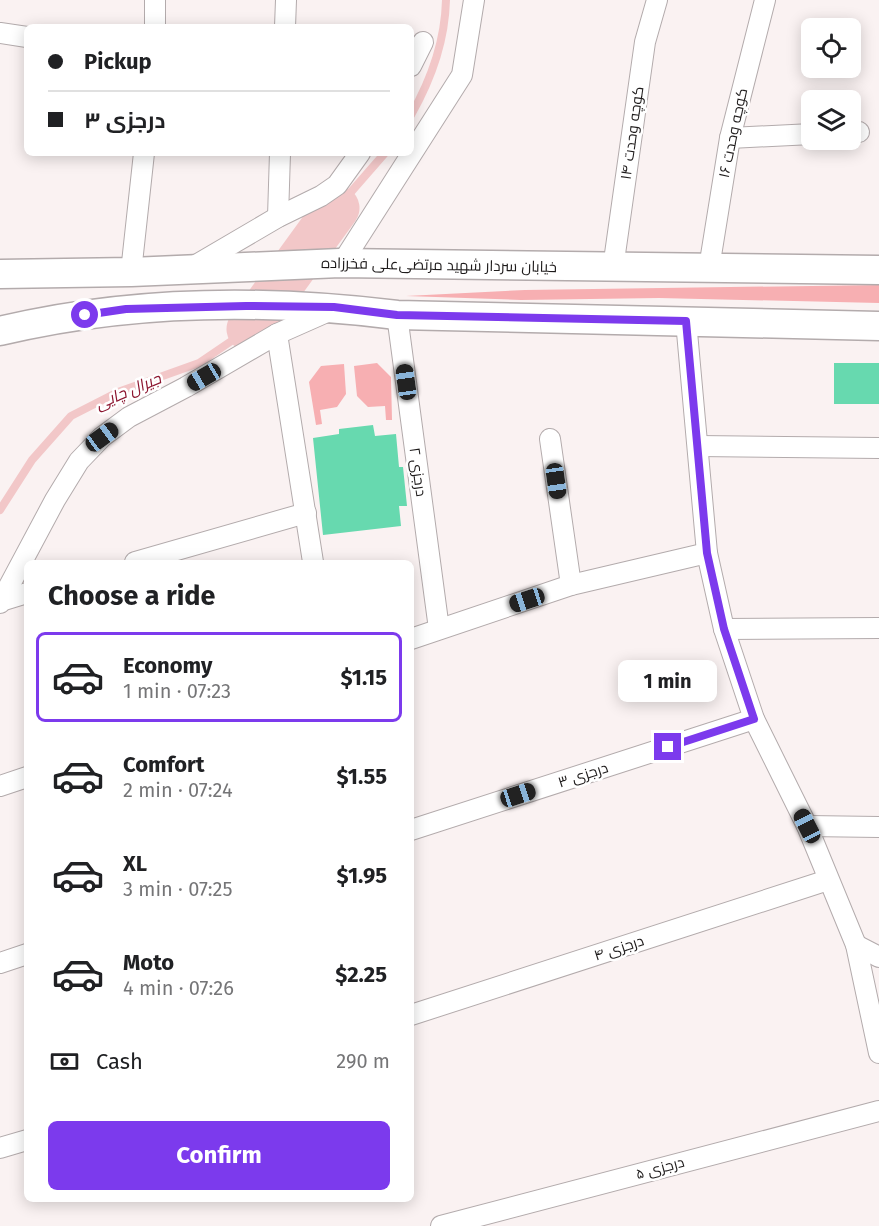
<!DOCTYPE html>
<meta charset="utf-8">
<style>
:root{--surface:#fff;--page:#f6f6f6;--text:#202124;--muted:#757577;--line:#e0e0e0;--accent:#7c3aed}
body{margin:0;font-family:"Fira Sans",Cairo,sans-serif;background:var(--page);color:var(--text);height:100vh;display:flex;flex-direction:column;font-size:22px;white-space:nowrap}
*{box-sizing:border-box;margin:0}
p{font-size:20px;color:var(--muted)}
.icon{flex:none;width:33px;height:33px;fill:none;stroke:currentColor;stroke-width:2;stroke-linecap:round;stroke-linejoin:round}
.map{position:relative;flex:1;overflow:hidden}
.sheet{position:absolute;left:24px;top:560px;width:390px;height:642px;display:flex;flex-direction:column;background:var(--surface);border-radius:9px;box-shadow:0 3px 15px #0003}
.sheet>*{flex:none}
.banner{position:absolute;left:24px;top:24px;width:390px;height:132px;border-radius:9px;box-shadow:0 3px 15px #0003;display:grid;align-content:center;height:132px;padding:0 24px;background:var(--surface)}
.controls{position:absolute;left:801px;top:18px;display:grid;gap:12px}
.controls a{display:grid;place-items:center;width:60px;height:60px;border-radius:9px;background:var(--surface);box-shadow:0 3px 15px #0003;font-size:30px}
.end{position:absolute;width:27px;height:27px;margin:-14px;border:8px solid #7c3aed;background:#fff;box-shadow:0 0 0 3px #fff}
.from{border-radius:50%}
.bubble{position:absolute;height:42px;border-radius:9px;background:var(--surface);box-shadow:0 3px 15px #0003;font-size:20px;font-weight:700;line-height:42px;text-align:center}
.car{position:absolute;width:18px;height:36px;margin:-18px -9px;border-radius:8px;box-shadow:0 0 4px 2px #0007;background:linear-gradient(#222 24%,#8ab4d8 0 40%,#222 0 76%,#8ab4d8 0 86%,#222 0)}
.banner b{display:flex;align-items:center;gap:21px;height:57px;font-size:22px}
.banner b+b{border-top:2px solid var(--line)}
.banner i{width:15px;height:15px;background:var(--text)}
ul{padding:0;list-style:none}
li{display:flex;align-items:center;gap:18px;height:90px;margin:0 12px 9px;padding:0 12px;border:3px solid transparent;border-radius:9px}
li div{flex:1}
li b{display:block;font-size:22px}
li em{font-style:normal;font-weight:700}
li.current{border-color:var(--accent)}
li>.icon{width:54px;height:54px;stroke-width:1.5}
h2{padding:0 24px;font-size:27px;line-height:72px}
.pay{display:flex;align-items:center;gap:15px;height:66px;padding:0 24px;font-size:22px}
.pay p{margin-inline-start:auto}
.cta{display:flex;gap:12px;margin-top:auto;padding:12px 24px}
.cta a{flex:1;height:69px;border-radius:9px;background:var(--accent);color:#fff;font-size:24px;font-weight:700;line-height:69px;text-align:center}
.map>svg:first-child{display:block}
.green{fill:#f7afb2}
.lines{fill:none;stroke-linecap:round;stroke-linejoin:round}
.stream{stroke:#f2c7c8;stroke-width:8}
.river{stroke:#f2c7c8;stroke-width:45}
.building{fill:#67d9af}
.street-casing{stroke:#b3abac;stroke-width:22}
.secondary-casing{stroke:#b3abac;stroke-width:31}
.street{stroke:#fff;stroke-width:20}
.secondary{stroke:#fff;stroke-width:28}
.route{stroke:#7c3aed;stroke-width:8}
.labels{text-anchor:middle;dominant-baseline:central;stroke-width:5;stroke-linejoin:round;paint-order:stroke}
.street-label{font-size:15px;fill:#1e1b1b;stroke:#fff}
.water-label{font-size:16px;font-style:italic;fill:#8c152f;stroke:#fff}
</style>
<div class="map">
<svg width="879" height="1226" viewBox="0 0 879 1226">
<rect width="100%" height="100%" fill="#faf2f2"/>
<g class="green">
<polygon points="879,285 879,303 659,298 521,300 406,296 525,290"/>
<polygon points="377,363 391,377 392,420 386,420 385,406 368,407 357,396 354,366"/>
<polygon points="344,364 346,394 337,407 320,410 322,424 316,425 309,382 321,366"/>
</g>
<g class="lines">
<g class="stream">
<path d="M411 115C431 80 445 41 446 0"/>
<polyline points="337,208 385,153"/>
<polyline points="0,510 32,460 71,416 118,392 199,363 249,329"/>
</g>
<polyline class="river" points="249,329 337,208"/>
</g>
<g class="building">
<rect x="834" y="363" width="45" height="41"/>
<polygon points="373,425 375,436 396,434 399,467 403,467 407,506 399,506 401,526 323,535 313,438 339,434 339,429"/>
</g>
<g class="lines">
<defs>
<g id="street">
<polyline points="155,27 155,0"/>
<polyline points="285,27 286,0"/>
<polyline points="0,33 27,37"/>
<polyline points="411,66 423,42"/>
<polyline points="850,133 859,132"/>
<polyline points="730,138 812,134"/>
<polyline points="278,217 280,153"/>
<polyline points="342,263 462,75 474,0"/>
<polyline points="191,268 278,217 321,196 337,185 360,153"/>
<polyline points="613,268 645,42 657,0"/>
<polyline points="709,268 730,138 765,0"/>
<polyline points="131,272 144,153"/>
<polyline points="397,315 439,629"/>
<polyline points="686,321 707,553 724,629 754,719 807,826 856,945 879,1053"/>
<polyline points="277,334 313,562"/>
<polyline points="550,439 571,585"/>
<polyline points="698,446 879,448"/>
<polyline points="135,562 306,513"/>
<polyline points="1,601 27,593"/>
<polyline points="0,603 55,500 79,461 102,437 129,417 186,387 277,334 329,311"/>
<polyline points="724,629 879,628"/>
<polyline points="411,639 571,585 707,553"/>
<polyline points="0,786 27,777"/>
<polyline points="807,826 879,827"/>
<polyline points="411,830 754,719"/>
<polyline points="856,945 879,957"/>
<polyline points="0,963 27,954"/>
<polyline points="411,1015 828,880"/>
<polyline points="0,1148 27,1140"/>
<polyline points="441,1226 879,1111"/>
</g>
<g id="secondary">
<polyline points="0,274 131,272 340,263 879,270"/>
<path d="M0 331C129 300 266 299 397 315L879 326"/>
</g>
</defs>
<use href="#street" class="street-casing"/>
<use href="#secondary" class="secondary-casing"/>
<use href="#street" class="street"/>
<use href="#secondary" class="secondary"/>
</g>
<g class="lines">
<polyline class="route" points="85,315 126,309 246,306 334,307 397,315 686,321 707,553 724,629 754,719 668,747"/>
</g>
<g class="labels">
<g class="street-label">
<text transform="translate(632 133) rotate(-82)">کوچه وحدت ۱۴</text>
<text transform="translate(733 133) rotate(-78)">کوچه وحدت ۱۶</text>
<text transform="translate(439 265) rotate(1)">خیابان سردار شهید مرتضی‌علی فخرزاده</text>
<text transform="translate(418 472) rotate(82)">درجزی ۲</text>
<text transform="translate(583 775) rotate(-18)">درجزی ۳</text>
<text transform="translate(619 948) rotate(-18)">درجزی ۴</text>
<text transform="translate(660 1168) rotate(-15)">درجزی ۵</text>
</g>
<g class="water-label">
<text transform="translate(128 391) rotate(-23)">جیرال چایی</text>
</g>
</g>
</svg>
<div class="controls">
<a><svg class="icon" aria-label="locate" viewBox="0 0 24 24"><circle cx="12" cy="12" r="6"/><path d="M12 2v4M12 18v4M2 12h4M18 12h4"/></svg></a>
<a><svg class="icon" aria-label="layers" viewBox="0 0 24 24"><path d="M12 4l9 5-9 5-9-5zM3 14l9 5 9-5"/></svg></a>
</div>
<i class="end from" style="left:85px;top:315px"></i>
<i class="end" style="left:668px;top:747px"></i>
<div class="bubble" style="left:618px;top:660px;width:99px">1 min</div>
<i class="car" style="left:204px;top:377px;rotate:240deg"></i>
<i class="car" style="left:406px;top:382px;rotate:352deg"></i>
<i class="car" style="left:102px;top:437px;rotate:54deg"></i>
<i class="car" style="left:556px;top:481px;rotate:172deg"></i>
<i class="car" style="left:527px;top:600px;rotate:252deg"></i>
<i class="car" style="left:518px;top:795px;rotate:72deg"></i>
<i class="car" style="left:807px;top:826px;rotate:333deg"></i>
<div class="banner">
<b><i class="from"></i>Pickup</b>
<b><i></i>درجزی ۳</b>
</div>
<section class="sheet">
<h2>Choose a ride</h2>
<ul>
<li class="current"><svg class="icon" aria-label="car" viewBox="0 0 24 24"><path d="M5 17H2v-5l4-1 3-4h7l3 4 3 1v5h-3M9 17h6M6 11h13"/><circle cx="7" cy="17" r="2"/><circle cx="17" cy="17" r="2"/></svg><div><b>Economy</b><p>1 min · 07:23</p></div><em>$1.15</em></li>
<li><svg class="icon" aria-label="car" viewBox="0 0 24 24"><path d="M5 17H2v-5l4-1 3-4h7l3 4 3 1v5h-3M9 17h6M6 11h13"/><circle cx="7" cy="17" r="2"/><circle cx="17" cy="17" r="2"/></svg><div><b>Comfort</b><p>2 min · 07:24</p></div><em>$1.55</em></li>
<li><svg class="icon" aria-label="car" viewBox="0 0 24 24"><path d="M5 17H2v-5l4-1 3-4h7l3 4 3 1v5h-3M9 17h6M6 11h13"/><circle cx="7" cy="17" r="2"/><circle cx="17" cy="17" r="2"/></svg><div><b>XL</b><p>3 min · 07:25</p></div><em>$1.95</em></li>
<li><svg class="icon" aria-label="car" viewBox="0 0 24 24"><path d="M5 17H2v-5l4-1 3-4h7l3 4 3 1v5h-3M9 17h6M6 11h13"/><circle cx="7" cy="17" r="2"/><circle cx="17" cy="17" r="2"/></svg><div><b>Moto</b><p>4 min · 07:26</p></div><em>$2.25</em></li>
</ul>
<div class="pay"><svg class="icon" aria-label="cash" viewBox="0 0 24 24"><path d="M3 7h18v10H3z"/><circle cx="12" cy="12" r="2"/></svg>Cash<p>290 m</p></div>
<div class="cta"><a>Confirm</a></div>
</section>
</div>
